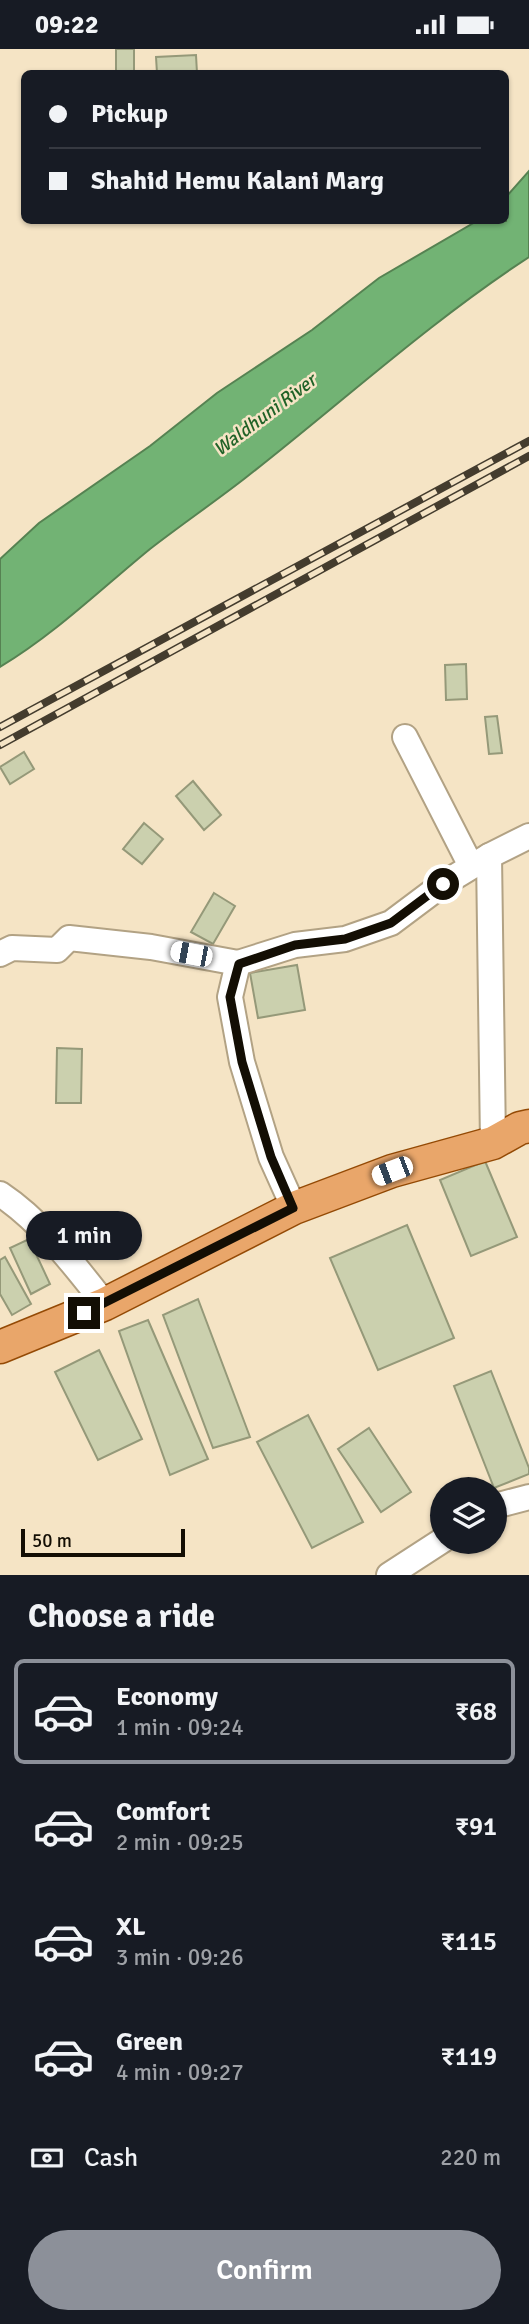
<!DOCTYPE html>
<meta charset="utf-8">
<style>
:root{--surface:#171b24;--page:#242831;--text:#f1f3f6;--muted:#9ea1a6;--line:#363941;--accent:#8c9099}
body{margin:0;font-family:Signika,sans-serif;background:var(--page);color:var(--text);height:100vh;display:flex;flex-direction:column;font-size:26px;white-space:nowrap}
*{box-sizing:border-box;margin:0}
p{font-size:23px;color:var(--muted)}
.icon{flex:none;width:38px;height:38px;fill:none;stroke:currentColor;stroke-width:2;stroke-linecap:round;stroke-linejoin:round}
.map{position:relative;height:1526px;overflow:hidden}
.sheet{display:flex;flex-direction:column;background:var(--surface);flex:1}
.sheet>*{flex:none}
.guide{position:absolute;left:21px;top:21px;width:488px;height:154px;border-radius:10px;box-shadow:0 2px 5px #0004;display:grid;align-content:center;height:154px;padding:0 28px;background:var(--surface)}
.fabs{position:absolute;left:430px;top:1428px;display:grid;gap:14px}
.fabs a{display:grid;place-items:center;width:77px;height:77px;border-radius:50%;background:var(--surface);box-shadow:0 2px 5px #0004;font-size:35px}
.scale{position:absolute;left:21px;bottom:18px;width:164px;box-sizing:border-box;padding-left:7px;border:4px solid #130e04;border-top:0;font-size:19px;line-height:24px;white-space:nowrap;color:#130e04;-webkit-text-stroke:5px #f5e4c5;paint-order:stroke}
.end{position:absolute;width:32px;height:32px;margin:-16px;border:9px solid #130e04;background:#fff;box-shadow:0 0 0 4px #fff}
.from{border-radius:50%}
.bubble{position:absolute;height:49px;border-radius:24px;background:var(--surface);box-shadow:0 2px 5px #0004;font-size:23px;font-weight:600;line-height:49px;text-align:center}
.car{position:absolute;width:21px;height:42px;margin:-21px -10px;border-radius:9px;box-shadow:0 0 5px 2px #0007;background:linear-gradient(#fff 24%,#345 0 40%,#fff 0 76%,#345 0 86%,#fff 0)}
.guide b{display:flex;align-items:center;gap:24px;height:66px;font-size:26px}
.guide b+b{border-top:2px solid var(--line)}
.guide i{width:18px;height:18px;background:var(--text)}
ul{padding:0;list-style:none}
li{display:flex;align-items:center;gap:21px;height:105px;margin:0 14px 10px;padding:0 14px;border:4px solid transparent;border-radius:10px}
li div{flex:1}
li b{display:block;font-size:26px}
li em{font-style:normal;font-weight:600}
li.selected{border-color:var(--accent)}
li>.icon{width:63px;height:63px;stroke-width:1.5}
h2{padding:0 28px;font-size:32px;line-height:84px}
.pay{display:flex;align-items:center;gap:18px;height:77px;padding:0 28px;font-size:26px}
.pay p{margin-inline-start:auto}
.cta{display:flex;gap:14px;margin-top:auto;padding:14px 28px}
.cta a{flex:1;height:80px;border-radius:42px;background:var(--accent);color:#fff;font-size:28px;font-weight:600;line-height:80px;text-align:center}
.status{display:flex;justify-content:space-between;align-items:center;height:49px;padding:0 35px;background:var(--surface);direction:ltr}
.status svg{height:19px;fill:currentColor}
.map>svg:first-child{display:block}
.water{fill:#72b374;stroke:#568252;stroke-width:2}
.building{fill:#cbd0ae;stroke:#959979;stroke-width:2}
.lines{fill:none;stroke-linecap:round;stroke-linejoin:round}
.minor-casing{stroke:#b2a284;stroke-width:28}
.major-casing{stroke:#944a05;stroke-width:35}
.minor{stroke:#fff;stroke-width:24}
.major{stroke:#e9a66a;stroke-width:32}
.rail-casing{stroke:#443c2e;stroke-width:8}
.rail{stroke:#f5e4c5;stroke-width:5;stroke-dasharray:16;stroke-linecap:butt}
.route{stroke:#130e04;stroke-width:9}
.labels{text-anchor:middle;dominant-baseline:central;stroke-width:5;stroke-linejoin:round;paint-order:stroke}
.water-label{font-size:19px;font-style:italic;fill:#206227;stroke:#f5e4c5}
</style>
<div class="status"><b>09:22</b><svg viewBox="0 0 49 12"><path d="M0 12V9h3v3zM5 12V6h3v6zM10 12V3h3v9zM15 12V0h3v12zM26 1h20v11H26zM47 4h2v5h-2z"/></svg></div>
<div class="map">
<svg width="529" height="1526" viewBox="0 0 529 1526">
<rect width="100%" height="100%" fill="#f5e4c5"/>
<path class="water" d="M529 122V208C428 274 339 356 244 430 213 454 181 476 150 500 101 540 55 585 0 618V510L39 474 150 397 217 344 312 281 379 229 477 172H506V148Z"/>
<g class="building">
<rect x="116" y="0" width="18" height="24"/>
<polygon points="196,6 197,24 157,24 156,8"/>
<polygon points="466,615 467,650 446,651 445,616"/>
<polygon points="497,667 502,704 489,705 485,668"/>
<polygon points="24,703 34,720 10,735 0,718"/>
<polygon points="193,732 221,766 204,781 176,747"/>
<polygon points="144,774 163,790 142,815 123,800"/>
<polygon points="214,844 235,857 213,895 191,883"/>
<polygon points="297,916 305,961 258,969 250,924"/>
<polygon points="57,999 82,1000 81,1054 56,1054"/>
<polygon points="485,1112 517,1188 471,1207 440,1131"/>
<polygon points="407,1176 454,1289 378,1321 330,1209"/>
<polygon points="29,1190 50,1235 31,1245 10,1199"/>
<polygon points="5,1208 31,1255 12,1266 0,1245 0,1211"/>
<polygon points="198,1250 250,1388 213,1399 163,1266"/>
<polygon points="148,1271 208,1410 170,1426 119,1282"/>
<polygon points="99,1301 142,1390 98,1411 55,1323"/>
<polygon points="491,1322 529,1419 529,1425 494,1439 454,1337"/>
<polygon points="308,1366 363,1473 312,1499 257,1393"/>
<polygon points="369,1379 411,1443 381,1463 338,1400"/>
</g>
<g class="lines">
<defs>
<g id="minor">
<polyline points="405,688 471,817"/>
<polyline points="489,807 493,1094"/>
<polyline points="0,905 12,899 57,901 69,889 151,898 238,914"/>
<path d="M0 1145C42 1173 74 1216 105 1255"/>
<polyline points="294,1159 271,1108 242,1013 230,948 238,914 295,896 345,890 391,874 443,835 489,807 529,787"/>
<polyline points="495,1457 529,1448"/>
<polyline points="389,1526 443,1491"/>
</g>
<polyline id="major" points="0,1298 105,1255 294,1159 392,1122 493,1094 520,1079 529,1077"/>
</defs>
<use href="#minor" class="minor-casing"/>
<use href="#major" class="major-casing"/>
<use href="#minor" class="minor"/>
<use href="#major" class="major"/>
<defs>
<g id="rail">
<polyline points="0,678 529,392"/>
<polyline points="0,696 529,407"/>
</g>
</defs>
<use href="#rail" class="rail-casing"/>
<use href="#rail" class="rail"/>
</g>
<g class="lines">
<polyline class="route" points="84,1264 293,1159 271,1108 242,1013 230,948 239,915 295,896 345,890 391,874 443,835"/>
</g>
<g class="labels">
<g class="water-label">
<text transform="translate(265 366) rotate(-37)">Waldhuni River</text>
</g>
</g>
</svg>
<div class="fabs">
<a><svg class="icon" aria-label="layers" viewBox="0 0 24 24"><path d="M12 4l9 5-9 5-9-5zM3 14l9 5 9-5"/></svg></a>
</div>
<div class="scale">50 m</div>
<i class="end from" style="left:443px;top:835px"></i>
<i class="end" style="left:84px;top:1264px"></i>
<div class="bubble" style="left:26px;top:1162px;width:116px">1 min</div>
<i class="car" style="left:191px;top:905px;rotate:281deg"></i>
<i class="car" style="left:392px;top:1122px;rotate:249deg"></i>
<div class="guide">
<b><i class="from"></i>Pickup</b>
<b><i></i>Shahid Hemu Kalani Marg</b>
</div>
</div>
<section class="sheet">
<h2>Choose a ride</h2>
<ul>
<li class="selected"><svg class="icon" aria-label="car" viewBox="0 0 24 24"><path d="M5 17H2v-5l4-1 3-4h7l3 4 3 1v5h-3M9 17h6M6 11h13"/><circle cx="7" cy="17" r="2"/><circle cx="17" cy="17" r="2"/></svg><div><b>Economy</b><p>1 min · 09:24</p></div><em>₹68</em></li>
<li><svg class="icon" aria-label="car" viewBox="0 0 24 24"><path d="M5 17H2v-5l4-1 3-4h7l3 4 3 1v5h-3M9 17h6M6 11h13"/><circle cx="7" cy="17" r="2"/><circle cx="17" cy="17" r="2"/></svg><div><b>Comfort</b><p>2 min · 09:25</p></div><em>₹91</em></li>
<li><svg class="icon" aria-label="car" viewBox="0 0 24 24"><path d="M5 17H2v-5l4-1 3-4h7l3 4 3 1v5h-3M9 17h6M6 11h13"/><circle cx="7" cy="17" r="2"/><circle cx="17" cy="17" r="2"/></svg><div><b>XL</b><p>3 min · 09:26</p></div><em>₹115</em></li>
<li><svg class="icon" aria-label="car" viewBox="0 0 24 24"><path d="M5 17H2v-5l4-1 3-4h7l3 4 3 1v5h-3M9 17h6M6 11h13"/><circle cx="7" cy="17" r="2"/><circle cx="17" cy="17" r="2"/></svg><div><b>Green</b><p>4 min · 09:27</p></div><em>₹119</em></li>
</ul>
<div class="pay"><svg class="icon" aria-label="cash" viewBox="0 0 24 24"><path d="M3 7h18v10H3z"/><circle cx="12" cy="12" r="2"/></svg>Cash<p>220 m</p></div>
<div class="cta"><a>Confirm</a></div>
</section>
